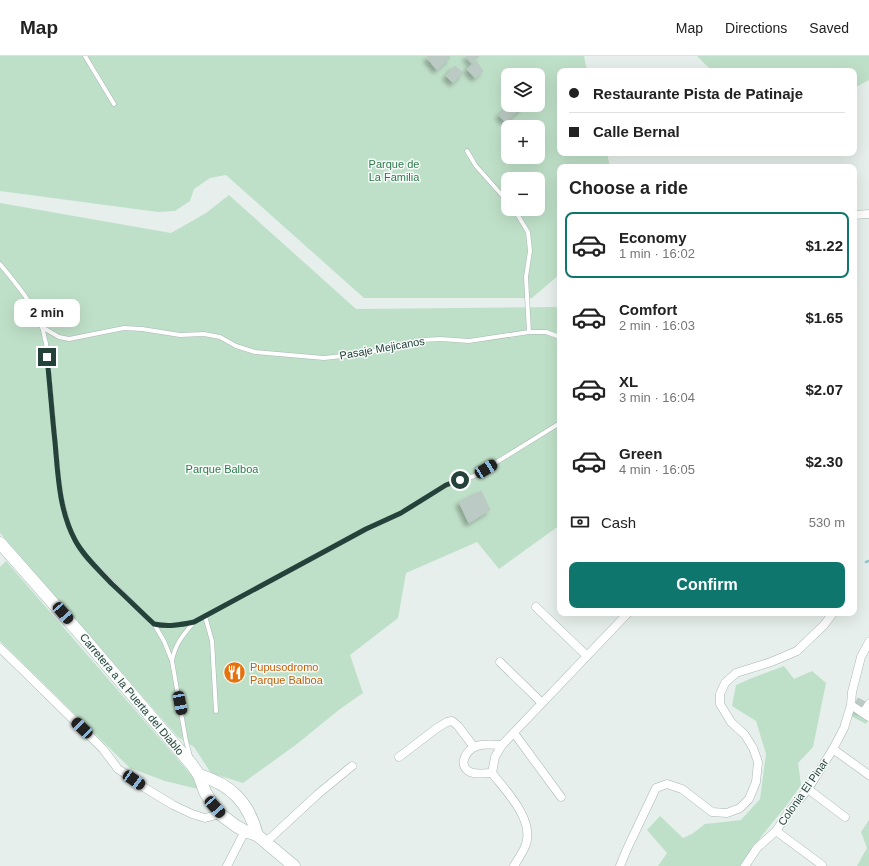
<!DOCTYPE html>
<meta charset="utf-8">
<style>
:root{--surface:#fff;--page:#f2f2f2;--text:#222;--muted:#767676;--line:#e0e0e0;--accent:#0f766e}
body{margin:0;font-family:Helvetica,sans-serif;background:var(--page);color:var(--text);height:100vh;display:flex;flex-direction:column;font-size:15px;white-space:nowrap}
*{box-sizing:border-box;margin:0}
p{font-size:13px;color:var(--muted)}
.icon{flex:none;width:22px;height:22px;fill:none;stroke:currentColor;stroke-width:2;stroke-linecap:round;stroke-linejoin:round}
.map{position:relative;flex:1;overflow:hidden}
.details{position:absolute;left:557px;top:108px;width:300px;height:452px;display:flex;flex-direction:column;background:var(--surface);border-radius:8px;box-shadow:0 4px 16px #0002}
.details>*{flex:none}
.guide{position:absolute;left:557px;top:12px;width:300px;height:88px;border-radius:8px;box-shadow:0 4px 16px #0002;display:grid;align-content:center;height:88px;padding:0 12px;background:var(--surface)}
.tools{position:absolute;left:501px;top:12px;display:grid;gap:8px}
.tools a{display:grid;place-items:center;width:44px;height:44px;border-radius:8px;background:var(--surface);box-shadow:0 4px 16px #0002;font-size:20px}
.end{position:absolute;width:18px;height:18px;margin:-9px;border:5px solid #24423a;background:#fff;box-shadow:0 0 0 2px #fff}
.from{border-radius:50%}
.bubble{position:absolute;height:28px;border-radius:8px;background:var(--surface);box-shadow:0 4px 16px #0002;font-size:13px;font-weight:700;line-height:28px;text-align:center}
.car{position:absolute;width:12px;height:24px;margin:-12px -6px;border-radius:5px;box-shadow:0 0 3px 1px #0007;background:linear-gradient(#222 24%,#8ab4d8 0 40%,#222 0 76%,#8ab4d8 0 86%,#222 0)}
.guide b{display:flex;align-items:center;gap:14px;height:38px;font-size:15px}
.guide b+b{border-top:1px solid var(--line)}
.guide i{width:10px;height:10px;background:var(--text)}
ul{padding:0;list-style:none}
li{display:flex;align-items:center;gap:12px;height:66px;margin:0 8px 6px;padding:0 4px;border:2px solid transparent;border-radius:8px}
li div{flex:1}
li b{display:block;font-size:15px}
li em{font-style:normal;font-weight:700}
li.current{border-color:var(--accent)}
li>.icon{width:36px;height:36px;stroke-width:1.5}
h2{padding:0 12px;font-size:18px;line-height:48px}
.pay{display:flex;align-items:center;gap:10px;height:44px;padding:0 12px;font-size:15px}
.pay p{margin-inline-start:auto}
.action{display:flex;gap:8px;margin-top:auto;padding:8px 12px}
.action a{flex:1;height:46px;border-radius:8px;background:var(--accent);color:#fff;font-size:16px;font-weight:700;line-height:46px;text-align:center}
header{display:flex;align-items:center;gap:24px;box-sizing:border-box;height:56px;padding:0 20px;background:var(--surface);border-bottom:1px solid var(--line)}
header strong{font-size:19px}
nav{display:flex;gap:22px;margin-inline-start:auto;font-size:14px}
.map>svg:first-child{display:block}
.green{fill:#bfe0c8;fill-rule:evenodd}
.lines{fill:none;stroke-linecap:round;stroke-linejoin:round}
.stream{stroke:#8ec9d4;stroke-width:2.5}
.building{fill:#bbcac4;stroke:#b8c9c2;filter:url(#shadow)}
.service-casing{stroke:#a8b8b2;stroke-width:5}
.minor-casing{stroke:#a8b8b2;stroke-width:9}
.secondary-casing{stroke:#a4bbb3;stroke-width:13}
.service{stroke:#fff;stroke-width:4}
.minor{stroke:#fff;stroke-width:8}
.secondary{stroke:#fff;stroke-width:12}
.route{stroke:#24423a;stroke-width:5}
.labels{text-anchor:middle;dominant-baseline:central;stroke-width:3;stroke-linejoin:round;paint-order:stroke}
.park-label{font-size:11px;fill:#2d7a4b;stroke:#f7fbf9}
.street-label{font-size:11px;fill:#24423a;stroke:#f7fbf9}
.food-label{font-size:11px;fill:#c56008;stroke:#f7fbf9;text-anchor:start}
</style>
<header>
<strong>Map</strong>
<nav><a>Map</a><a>Directions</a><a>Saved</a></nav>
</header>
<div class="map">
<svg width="869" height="810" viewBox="0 0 869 810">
<defs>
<filter id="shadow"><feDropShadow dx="-3.5" dy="3.5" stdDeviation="2" flood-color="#0004"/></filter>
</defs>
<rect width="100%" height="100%" fill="#e6efeb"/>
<g class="green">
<path d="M0 0H584L587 15H560V97H607L610 111H560V218L532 242H364L226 119 210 122 194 133 190 145 175 155 158 156 0 135ZM508 19H538V49H508ZM508 71H538V101H508ZM508 123H538V153H508Z"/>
<polygon points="697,0 869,0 869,24 854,32 854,15 712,15"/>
<polygon points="229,139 356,253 555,251 560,253 560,469 499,513 477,486 406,517 398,562 350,599 363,637 340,653 297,688 243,727 211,717 194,691 178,681 0,477 0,147 171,177 206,157"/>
<polygon points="6,505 193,721 198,733 165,725 130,712 0,585 0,511"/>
<polygon points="784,610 794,623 812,615 826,627 813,691 798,707 801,729 786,750 764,777 740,810 658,810 667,797 647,774 660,760 683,782 692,778 705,768 741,764 760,743 766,698 756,665 732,650 736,629 752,622"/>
<polygon points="859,645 869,650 869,662 866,668 851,660"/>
<polygon points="869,764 869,810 857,810 867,792 861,776"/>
</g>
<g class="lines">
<polyline class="stream" points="866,506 869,505"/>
</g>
<g class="building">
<polygon points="429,0 449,0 450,2 437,14 427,2"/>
<polygon points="466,0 479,0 471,7"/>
<polygon points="476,5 483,15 475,22 467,13"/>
<polygon points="455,10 463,17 453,27 446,20"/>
<polygon points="510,49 523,49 524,50 505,66 499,59"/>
<polygon points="481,435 490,454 469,467 459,446"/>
<polygon points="858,642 867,647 862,655 854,650"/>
</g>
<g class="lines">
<defs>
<g id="service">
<polyline points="85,0 114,48"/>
<polyline points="467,95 476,110 508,146"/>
<polyline points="514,153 528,176 530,195 526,221 529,276"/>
<path d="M0 208C15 226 35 250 42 271 44 276 44 282 46 287L58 417 61 441 66 460 69 471 75 484 83 497 94 509 154 568 164 585 172 605 186 685 190 700"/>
<polyline points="42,271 59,281 69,283 124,272 142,273 180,279 204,278 220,281 236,290 255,296 324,302 352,299 390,292 421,284 441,283 469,285 529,276 546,276 560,281"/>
<polyline points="205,560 212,585 216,655"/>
<path d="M154 568C168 571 180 569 194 566L366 473 401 457 446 429 474 420 560 367"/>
<path d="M172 605C175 588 183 579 194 566"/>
</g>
<g id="minor">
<polyline points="854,159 869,158"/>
<polyline points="536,551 587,600"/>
<polyline points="0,592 29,620 103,693 118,713 124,717 145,732 173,749 192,758 205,762 220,758"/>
<polyline points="500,606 542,647"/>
<polyline points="851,649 869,661"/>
<polyline points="863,657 869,648"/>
<polyline points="514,677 561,741"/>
<polyline points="833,693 869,719"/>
<polyline points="399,701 437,672 447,666 452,665 458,670 474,691"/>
<path d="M492 717C485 717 477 719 470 716 457 709 466 694 477 690 484 687 494 689 502 689"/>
<polyline points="808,733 845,761"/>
<polyline points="776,775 822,809"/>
<polyline points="265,787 318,738 352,710"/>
<polyline points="227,810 245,775"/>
<path d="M514 810C518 803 524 795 526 788 534 763 506 735 492 717L495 701 502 689 628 557"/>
<polyline points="620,810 627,793 656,732 667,728 682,733 712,756 727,757 740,752 749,743 756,726 758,706 753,692 745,679 731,666 720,648 720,638 725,627 736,617 771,606 797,595 824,569 833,557"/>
<polyline points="745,810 757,792 776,775 788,757 808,733 833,693 844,672 851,649 852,636 861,601 869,586"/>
</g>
<g id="secondary">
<polyline points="0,487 83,581 192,709 199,719 205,736 210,744 220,758 236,770 245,775 257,779 294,810"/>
<path d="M199 719C231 728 249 747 257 779"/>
</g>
</defs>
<use href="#service" class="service-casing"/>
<use href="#minor" class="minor-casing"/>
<use href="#secondary" class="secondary-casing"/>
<use href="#service" class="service"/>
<use href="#minor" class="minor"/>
<use href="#secondary" class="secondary"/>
</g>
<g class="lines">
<path class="route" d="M47 301C50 330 52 358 55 386 58 419 59 454 75 484 84 501 99 514 112 528 126 541 140 555 154 568 168 571 180 569 194 566L366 473 401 457 446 429 460 424"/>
</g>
<defs>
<symbol id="restaurant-disc" viewBox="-11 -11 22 22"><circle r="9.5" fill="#e8710a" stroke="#f7fbf9"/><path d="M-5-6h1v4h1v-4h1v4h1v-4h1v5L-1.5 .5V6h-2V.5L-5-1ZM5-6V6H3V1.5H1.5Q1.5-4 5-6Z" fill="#fff"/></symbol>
</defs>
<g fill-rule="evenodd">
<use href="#restaurant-disc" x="222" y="604" width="25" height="25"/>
</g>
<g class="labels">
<g class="park-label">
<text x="394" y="108">Parque de<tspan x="394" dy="13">La Familia</tspan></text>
<text x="222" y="413">Parque Balboa</text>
</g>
<g class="street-label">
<text transform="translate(382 292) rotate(-10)">Pasaje Mejicanos</text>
<text transform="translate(132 638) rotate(50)">Carretera a la Puerta del Diablo</text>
<text transform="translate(803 736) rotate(-55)">Colonia El Pinar</text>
</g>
<g class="food-label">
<text x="250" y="611">Pupusodromo<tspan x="250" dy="13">Parque Balboa</tspan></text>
</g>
</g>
</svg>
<div class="tools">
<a><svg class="icon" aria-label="layers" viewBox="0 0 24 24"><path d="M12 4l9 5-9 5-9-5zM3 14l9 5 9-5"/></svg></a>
<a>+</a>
<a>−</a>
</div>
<i class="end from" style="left:460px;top:424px"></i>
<i class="end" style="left:47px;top:301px"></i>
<div class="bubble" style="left:14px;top:243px;width:66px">2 min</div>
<i class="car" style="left:486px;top:413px;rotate:58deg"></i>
<i class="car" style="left:63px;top:557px;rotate:139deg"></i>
<i class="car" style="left:180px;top:647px;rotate:169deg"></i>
<i class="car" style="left:82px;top:672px;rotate:314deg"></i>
<i class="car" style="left:134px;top:724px;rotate:125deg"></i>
<i class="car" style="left:215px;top:751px;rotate:139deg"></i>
<div class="guide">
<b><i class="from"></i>Restaurante Pista de Patinaje</b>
<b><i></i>Calle Bernal</b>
</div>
<section class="details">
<h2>Choose a ride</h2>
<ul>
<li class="current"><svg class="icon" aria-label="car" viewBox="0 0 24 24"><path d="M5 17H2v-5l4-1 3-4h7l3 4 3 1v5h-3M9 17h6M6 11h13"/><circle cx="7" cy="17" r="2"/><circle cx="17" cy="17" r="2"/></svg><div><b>Economy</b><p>1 min · 16:02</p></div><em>$1.22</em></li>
<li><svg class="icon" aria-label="car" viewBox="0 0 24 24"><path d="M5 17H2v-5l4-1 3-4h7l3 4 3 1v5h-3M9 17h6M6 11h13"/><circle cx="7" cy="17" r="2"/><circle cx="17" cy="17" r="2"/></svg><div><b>Comfort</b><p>2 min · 16:03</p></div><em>$1.65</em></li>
<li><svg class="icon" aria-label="car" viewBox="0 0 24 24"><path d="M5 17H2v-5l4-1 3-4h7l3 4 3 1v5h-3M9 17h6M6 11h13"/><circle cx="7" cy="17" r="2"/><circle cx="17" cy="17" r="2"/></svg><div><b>XL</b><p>3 min · 16:04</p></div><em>$2.07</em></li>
<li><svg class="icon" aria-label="car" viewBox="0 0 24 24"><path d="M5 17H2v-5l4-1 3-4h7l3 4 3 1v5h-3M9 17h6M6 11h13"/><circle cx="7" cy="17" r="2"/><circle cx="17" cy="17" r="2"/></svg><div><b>Green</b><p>4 min · 16:05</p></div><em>$2.30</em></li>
</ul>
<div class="pay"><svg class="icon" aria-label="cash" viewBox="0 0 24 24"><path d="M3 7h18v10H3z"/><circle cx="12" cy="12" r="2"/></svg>Cash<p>530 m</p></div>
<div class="action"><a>Confirm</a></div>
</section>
</div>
